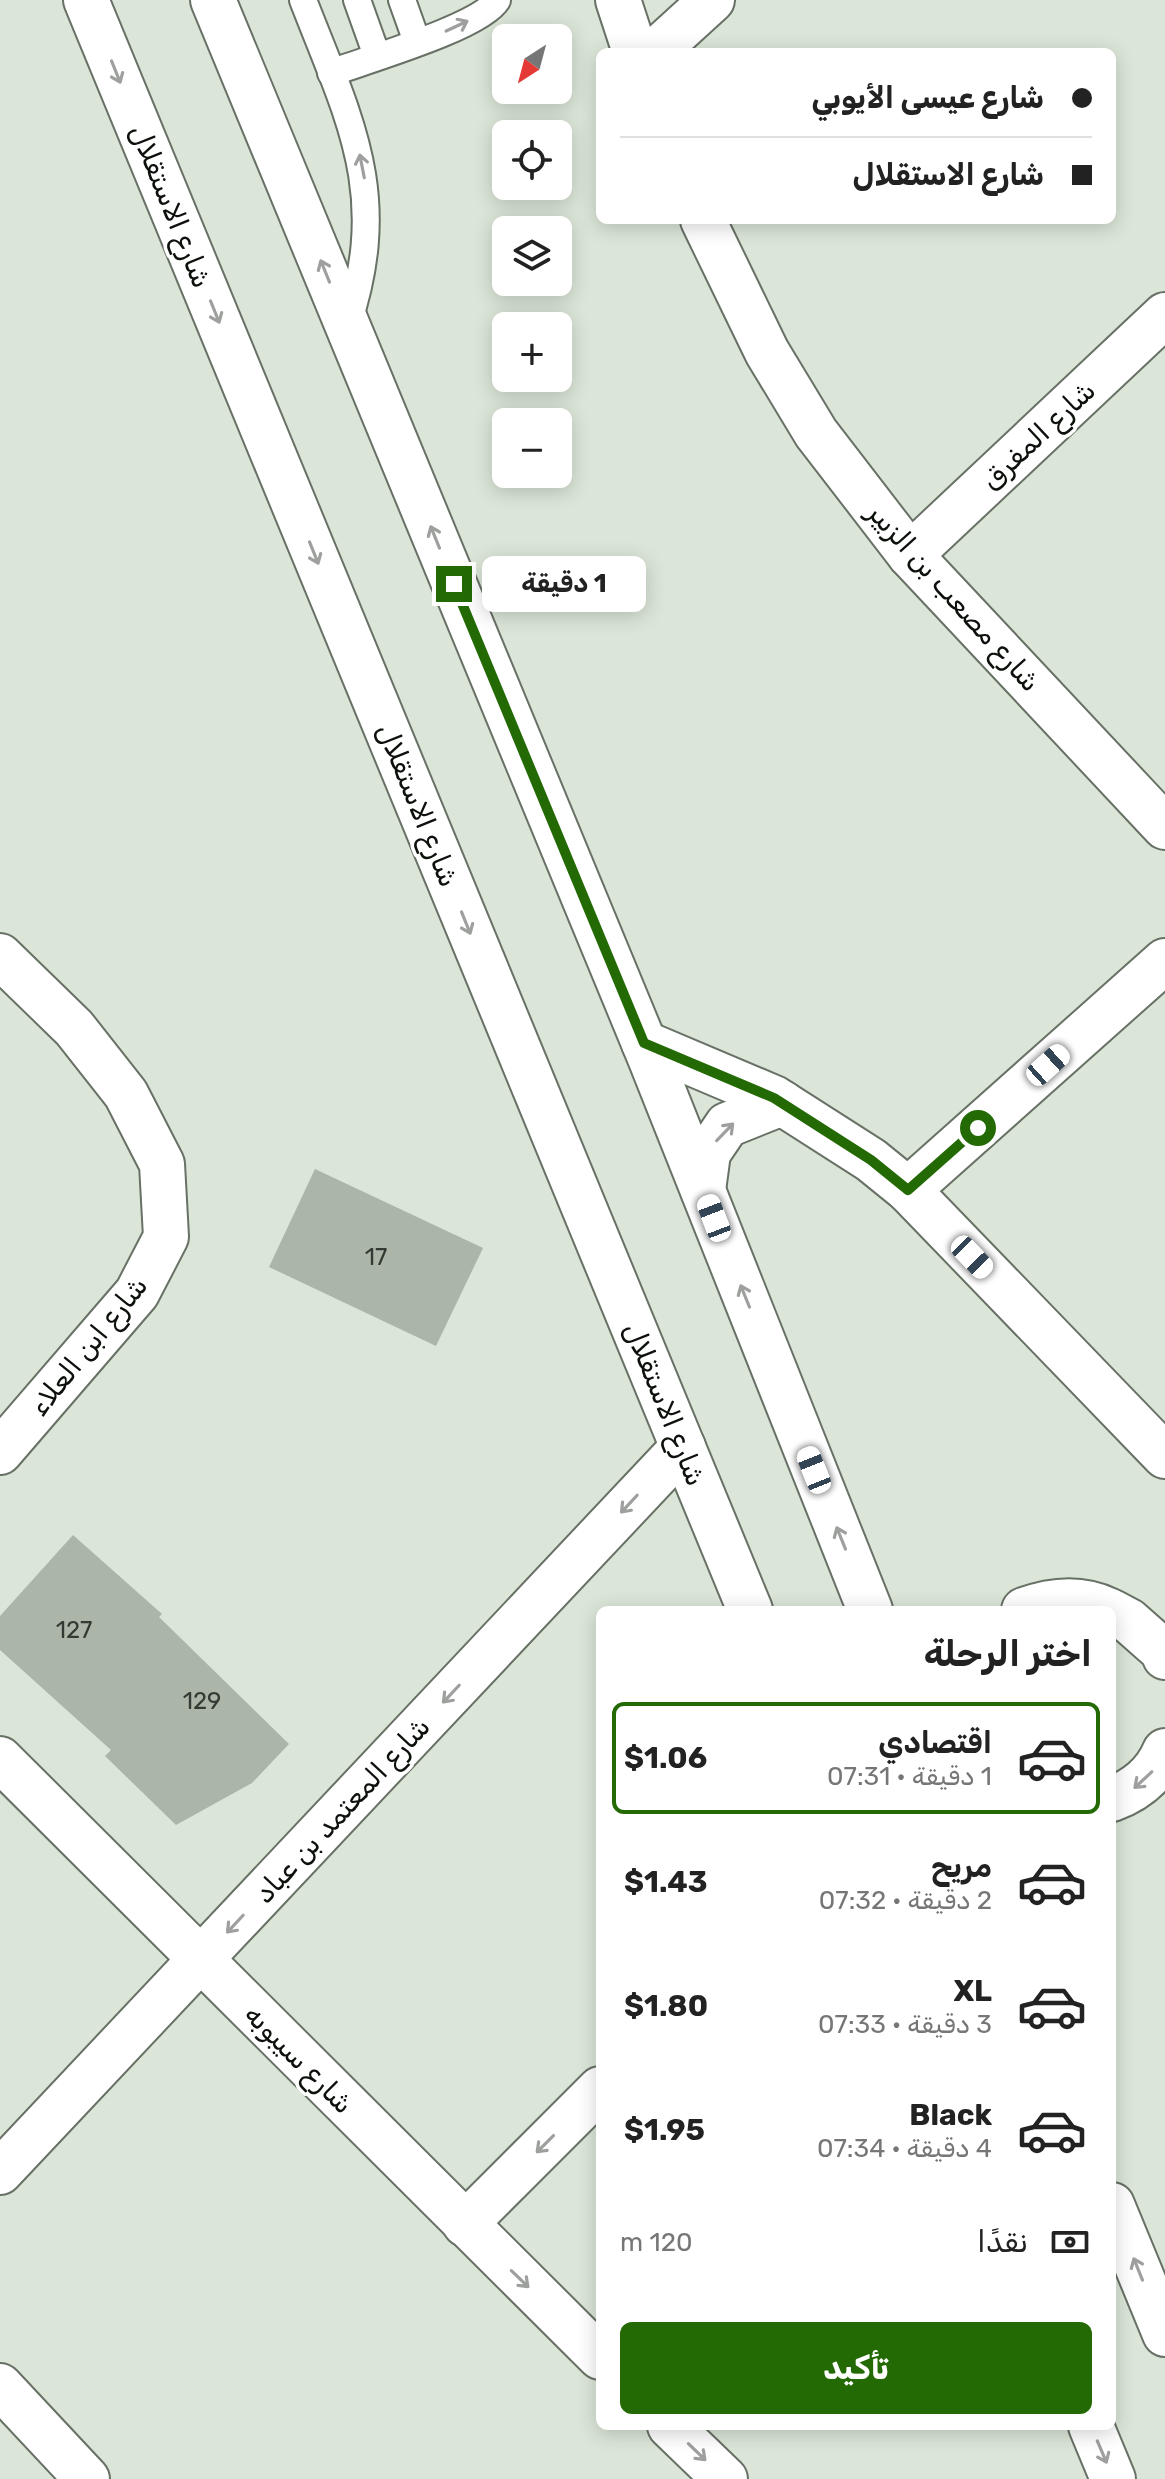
<!DOCTYPE html>
<html lang="ar">
<meta charset="utf-8">
<style>
:root{--surface:#fff;--page:#f2f2f2;--text:#222;--muted:#767676;--line:#e0e0e0;--accent:#236a04}
body{margin:0;font-family:Rubik,Cairo,sans-serif;background:var(--page);color:var(--text);direction:rtl;height:100vh;display:flex;flex-direction:column;font-size:30px;white-space:nowrap}
*{box-sizing:border-box;margin:0}
p{font-size:26px;color:var(--muted)}
.icon{flex:none;width:44px;height:44px;fill:none;stroke:currentColor;stroke-width:2;stroke-linecap:round;stroke-linejoin:round}
.map{position:relative;flex:1;overflow:hidden;direction:ltr}
.drawer{position:absolute;left:596px;top:1606px;width:520px;height:824px;display:flex;flex-direction:column;background:var(--surface);border-radius:12px;box-shadow:0 4px 20px #0003;direction:rtl}
.drawer>*{flex:none}
.guide{position:absolute;left:596px;top:48px;width:520px;height:176px;border-radius:12px;box-shadow:0 4px 20px #0003;direction:rtl;display:grid;align-content:center;height:176px;padding:0 24px;background:var(--surface)}
.needle{width:52px;rotate:216deg}
.controls{position:absolute;left:492px;top:24px;display:grid;gap:16px}
.controls a{display:grid;place-items:center;width:80px;height:80px;border-radius:12px;background:var(--surface);box-shadow:0 4px 20px #0003;font-size:40px}
.end{position:absolute;width:36px;height:36px;margin:-18px;border:10px solid #236a04;background:#fff;box-shadow:0 0 0 4px #fff}
.from{border-radius:50%}
.bubble{position:absolute;height:56px;border-radius:12px;background:var(--surface);box-shadow:0 4px 20px #0003;font-size:26px;font-weight:700;line-height:56px;text-align:center;direction:rtl}
.car{position:absolute;width:24px;height:48px;margin:-24px -12px;border-radius:10px;box-shadow:0 0 6px 2px #0007;background:linear-gradient(#fff 24%,#345 0 40%,#fff 0 76%,#345 0 86%,#fff 0)}
.guide b{display:flex;align-items:center;gap:28px;height:76px;font-size:30px}
.guide b+b{border-top:2px solid var(--line)}
.guide i{width:20px;height:20px;background:var(--text)}
ul{padding:0;list-style:none}
li{display:flex;align-items:center;gap:24px;height:112px;margin:0 16px 12px;padding:0 8px;border:4px solid transparent;border-radius:12px}
li div{flex:1}
li b{display:block;font-size:30px}
li em{font-style:normal;font-weight:700}
li.selected{border-color:var(--accent)}
li>.icon{width:72px;height:72px;stroke-width:1.5}
h2{padding:0 24px;font-size:36px;line-height:96px}
.pay{display:flex;align-items:center;gap:20px;height:88px;padding:0 24px;font-size:30px}
.pay p{margin-inline-start:auto}
.cta{display:flex;gap:16px;margin-top:auto;padding:16px 24px}
.cta a{flex:1;height:92px;border-radius:12px;background:var(--accent);color:#fff;font-size:32px;font-weight:700;line-height:92px;text-align:center}
.map>svg:first-child{display:block}
.building{fill:#abb5a8}
.lines{fill:none;stroke-linecap:round;stroke-linejoin:round}
.service-casing{stroke:#677165;stroke-width:30}
.minor-casing{stroke:#677165;stroke-width:48}
.trunk-casing{stroke:#677165;stroke-width:48}
.service{stroke:#fff;stroke-width:26}
.minor{stroke:#fff;stroke-width:44}
.trunk{stroke:#fff;stroke-width:44}
.oneway{stroke:#9ea09e}
.route{stroke:#236a04;stroke-width:10}
.labels{text-anchor:middle;dominant-baseline:central;stroke-width:7;stroke-linejoin:round;paint-order:stroke}
.number-label{font-size:24px;fill:#343a33}
.street-label{font-size:28px;fill:#0d110c;stroke:#fff}
</style>
<div class="map">
<svg width="1165" height="2479" viewBox="0 0 1165 2479">
<rect width="100%" height="100%" fill="#dbe6d8"/>
<g class="building">
<polygon points="315,1169 483,1248 436,1346 269,1267"/>
<polygon points="73,1535 162,1614 159,1617 289,1744 252,1783 176,1825 105,1756 111,1750 0,1650 0,1616"/>
</g>
<g class="lines">
<defs>
<g id="service">
<path d="M303 0C350 121 391 194 347 326"/>
<polyline points="357,0 377,56"/>
<polyline points="402,0 417,42"/>
<path d="M331 73C365 60 481 27 497 0"/>
</g>
<g id="minor">
<polyline points="618,0 635,52"/>
<polyline points="655,52 712,0"/>
<polyline points="703,220 767,352 816,433 910,555 1165,827"/>
<polyline points="910,555 1165,315"/>
<polyline points="0,956 74,1028 126,1094 162,1164 166,1237 137,1293 0,1452"/>
<polyline points="644,1043 774,1098 871,1160 908,1190 1165,1456"/>
<polyline points="703,1190 708,1153 727,1125 782,1103"/>
<polyline points="908,1190 1165,961"/>
<polyline points="0,1759 600,2357"/>
<polyline points="0,2172 683,1447"/>
<polyline points="0,2386 87,2479"/>
<polyline points="670,2426 725,2479"/>
</g>
<g id="trunk">
<polyline points="86,0 750,1610"/>
<polyline points="213,0 651,1060 870,1610"/>
<path d="M1024 1610C1051 1600 1081 1597 1108 1610"/>
<polyline points="1112,1612 1129,1621 1163,1651 1165,1657"/>
<path d="M1112 1799C1136 1790 1155 1775 1165 1751"/>
<polyline points="1112,2205 1165,2334"/>
<polyline points="465,2224 600,2089"/>
<polyline points="1091,2426 1113,2479"/>
</g>
</defs>
<use href="#service" class="service-casing"/>
<use href="#minor" class="minor-casing"/>
<use href="#trunk" class="trunk-casing"/>
<use href="#service" class="service"/>
<use href="#minor" class="minor"/>
<use href="#trunk" class="trunk"/>
</g>
<defs><path id="oneway-shaft" d="M-6 0H5M1.5-3L5.5 0L1.5 3" fill="none" stroke-width="1.6" stroke-linecap="round" stroke-linejoin="round" transform="scale(2)"/></defs>
<g class="oneway">
<use href="#oneway-shaft" transform="translate(457 26) rotate(-25)"/>
<use href="#oneway-shaft" transform="translate(116 72) rotate(68)"/>
<use href="#oneway-shaft" transform="translate(362 166) rotate(-101)"/>
<use href="#oneway-shaft" transform="translate(325 271) rotate(-112)"/>
<use href="#oneway-shaft" transform="translate(215 312) rotate(68)"/>
<use href="#oneway-shaft" transform="translate(435 537) rotate(-112)"/>
<use href="#oneway-shaft" transform="translate(314 553) rotate(68)"/>
<use href="#oneway-shaft" transform="translate(466 923) rotate(68)"/>
<use href="#oneway-shaft" transform="translate(725 1132) rotate(-46)"/>
<use href="#oneway-shaft" transform="translate(745 1296) rotate(-112)"/>
<use href="#oneway-shaft" transform="translate(629 1504) rotate(133)"/>
<use href="#oneway-shaft" transform="translate(841 1538) rotate(-112)"/>
<use href="#oneway-shaft" transform="translate(451 1694) rotate(133)"/>
<use href="#oneway-shaft" transform="translate(1143 1780) rotate(137)"/>
<use href="#oneway-shaft" transform="translate(235 1924) rotate(133)"/>
<use href="#oneway-shaft" transform="translate(545 2144) rotate(135)"/>
<use href="#oneway-shaft" transform="translate(1138 2269) rotate(-112)"/>
<use href="#oneway-shaft" transform="translate(520 2279) rotate(44)"/>
<use href="#oneway-shaft" transform="translate(697 2452) rotate(44)"/>
<use href="#oneway-shaft" transform="translate(1102 2452) rotate(67)"/>
</g>
<g class="lines">
<polyline class="route" points="454,584 644,1043 774,1098 871,1160 908,1190 978,1128"/>
</g>
<g class="labels">
<g class="number-label">
<text x="376" y="1257">17</text>
<text x="74" y="1630">127</text>
<text x="202" y="1701">129</text>
</g>
<g class="street-label">
<text transform="translate(171 206) rotate(68)">شارع الاستقلال</text>
<text transform="translate(1038 435) rotate(-43)">شارع المفرق</text>
<text transform="translate(954 597) rotate(48)">شارع مصعب بن الزبير</text>
<text transform="translate(418 805) rotate(68)">شارع الاستقلال</text>
<text transform="translate(88 1346) rotate(-51)">شارع ابن العلاء</text>
<text transform="translate(665 1404) rotate(68)">شارع الاستقلال</text>
<text transform="translate(342 1810) rotate(-47)">شارع المعتمد بن عباد</text>
<text transform="translate(299 2059) rotate(45)">شارع سيبوبه</text>
</g>
</g>
</svg>
<div class="controls">
<a><svg class="needle" viewBox="-14 -14 28 28"><path d="M0-13l5 13h-10z" fill="#e53935"/><path d="M0 13l5-13h-10z" fill="#767676"/></svg></a>
<a><svg class="icon" aria-label="locate" viewBox="0 0 24 24"><circle cx="12" cy="12" r="6"/><path d="M12 2v4M12 18v4M2 12h4M18 12h4"/></svg></a>
<a><svg class="icon" aria-label="layers" viewBox="0 0 24 24"><path d="M12 4l9 5-9 5-9-5zM3 14l9 5 9-5"/></svg></a>
<a>+</a>
<a>−</a>
</div>
<i class="end from" style="left:978px;top:1128px"></i>
<i class="end" style="left:454px;top:584px"></i>
<div class="bubble" style="left:482px;top:556px;width:164px">1 دقيقة</div>
<i class="car" style="left:1048px;top:1065px;rotate:48deg"></i>
<i class="car" style="left:714px;top:1218px;rotate:339deg"></i>
<i class="car" style="left:972px;top:1257px;rotate:136deg"></i>
<i class="car" style="left:814px;top:1470px;rotate:338deg"></i>
<div class="guide">
<b><i class="from"></i>شارع عيسى الأيوبي</b>
<b><i></i>شارع الاستقلال</b>
</div>
<section class="drawer">
<h2>اختر الرحلة</h2>
<ul>
<li class="selected"><svg class="icon" aria-label="car" viewBox="0 0 24 24"><path d="M5 17H2v-5l4-1 3-4h7l3 4 3 1v5h-3M9 17h6M6 11h13"/><circle cx="7" cy="17" r="2"/><circle cx="17" cy="17" r="2"/></svg><div><b>اقتصادي</b><p>1 دقيقة · 07:31</p></div><em>$1.06</em></li>
<li><svg class="icon" aria-label="car" viewBox="0 0 24 24"><path d="M5 17H2v-5l4-1 3-4h7l3 4 3 1v5h-3M9 17h6M6 11h13"/><circle cx="7" cy="17" r="2"/><circle cx="17" cy="17" r="2"/></svg><div><b>مريح</b><p>2 دقيقة · 07:32</p></div><em>$1.43</em></li>
<li><svg class="icon" aria-label="car" viewBox="0 0 24 24"><path d="M5 17H2v-5l4-1 3-4h7l3 4 3 1v5h-3M9 17h6M6 11h13"/><circle cx="7" cy="17" r="2"/><circle cx="17" cy="17" r="2"/></svg><div><b>XL</b><p>3 دقيقة · 07:33</p></div><em>$1.80</em></li>
<li><svg class="icon" aria-label="car" viewBox="0 0 24 24"><path d="M5 17H2v-5l4-1 3-4h7l3 4 3 1v5h-3M9 17h6M6 11h13"/><circle cx="7" cy="17" r="2"/><circle cx="17" cy="17" r="2"/></svg><div><b>Black</b><p>4 دقيقة · 07:34</p></div><em>$1.95</em></li>
</ul>
<div class="pay"><svg class="icon" aria-label="cash" viewBox="0 0 24 24"><path d="M3 7h18v10H3z"/><circle cx="12" cy="12" r="2"/></svg>نقدًا<p>120 m</p></div>
<div class="cta"><a>تأكيد</a></div>
</section>
</div>
